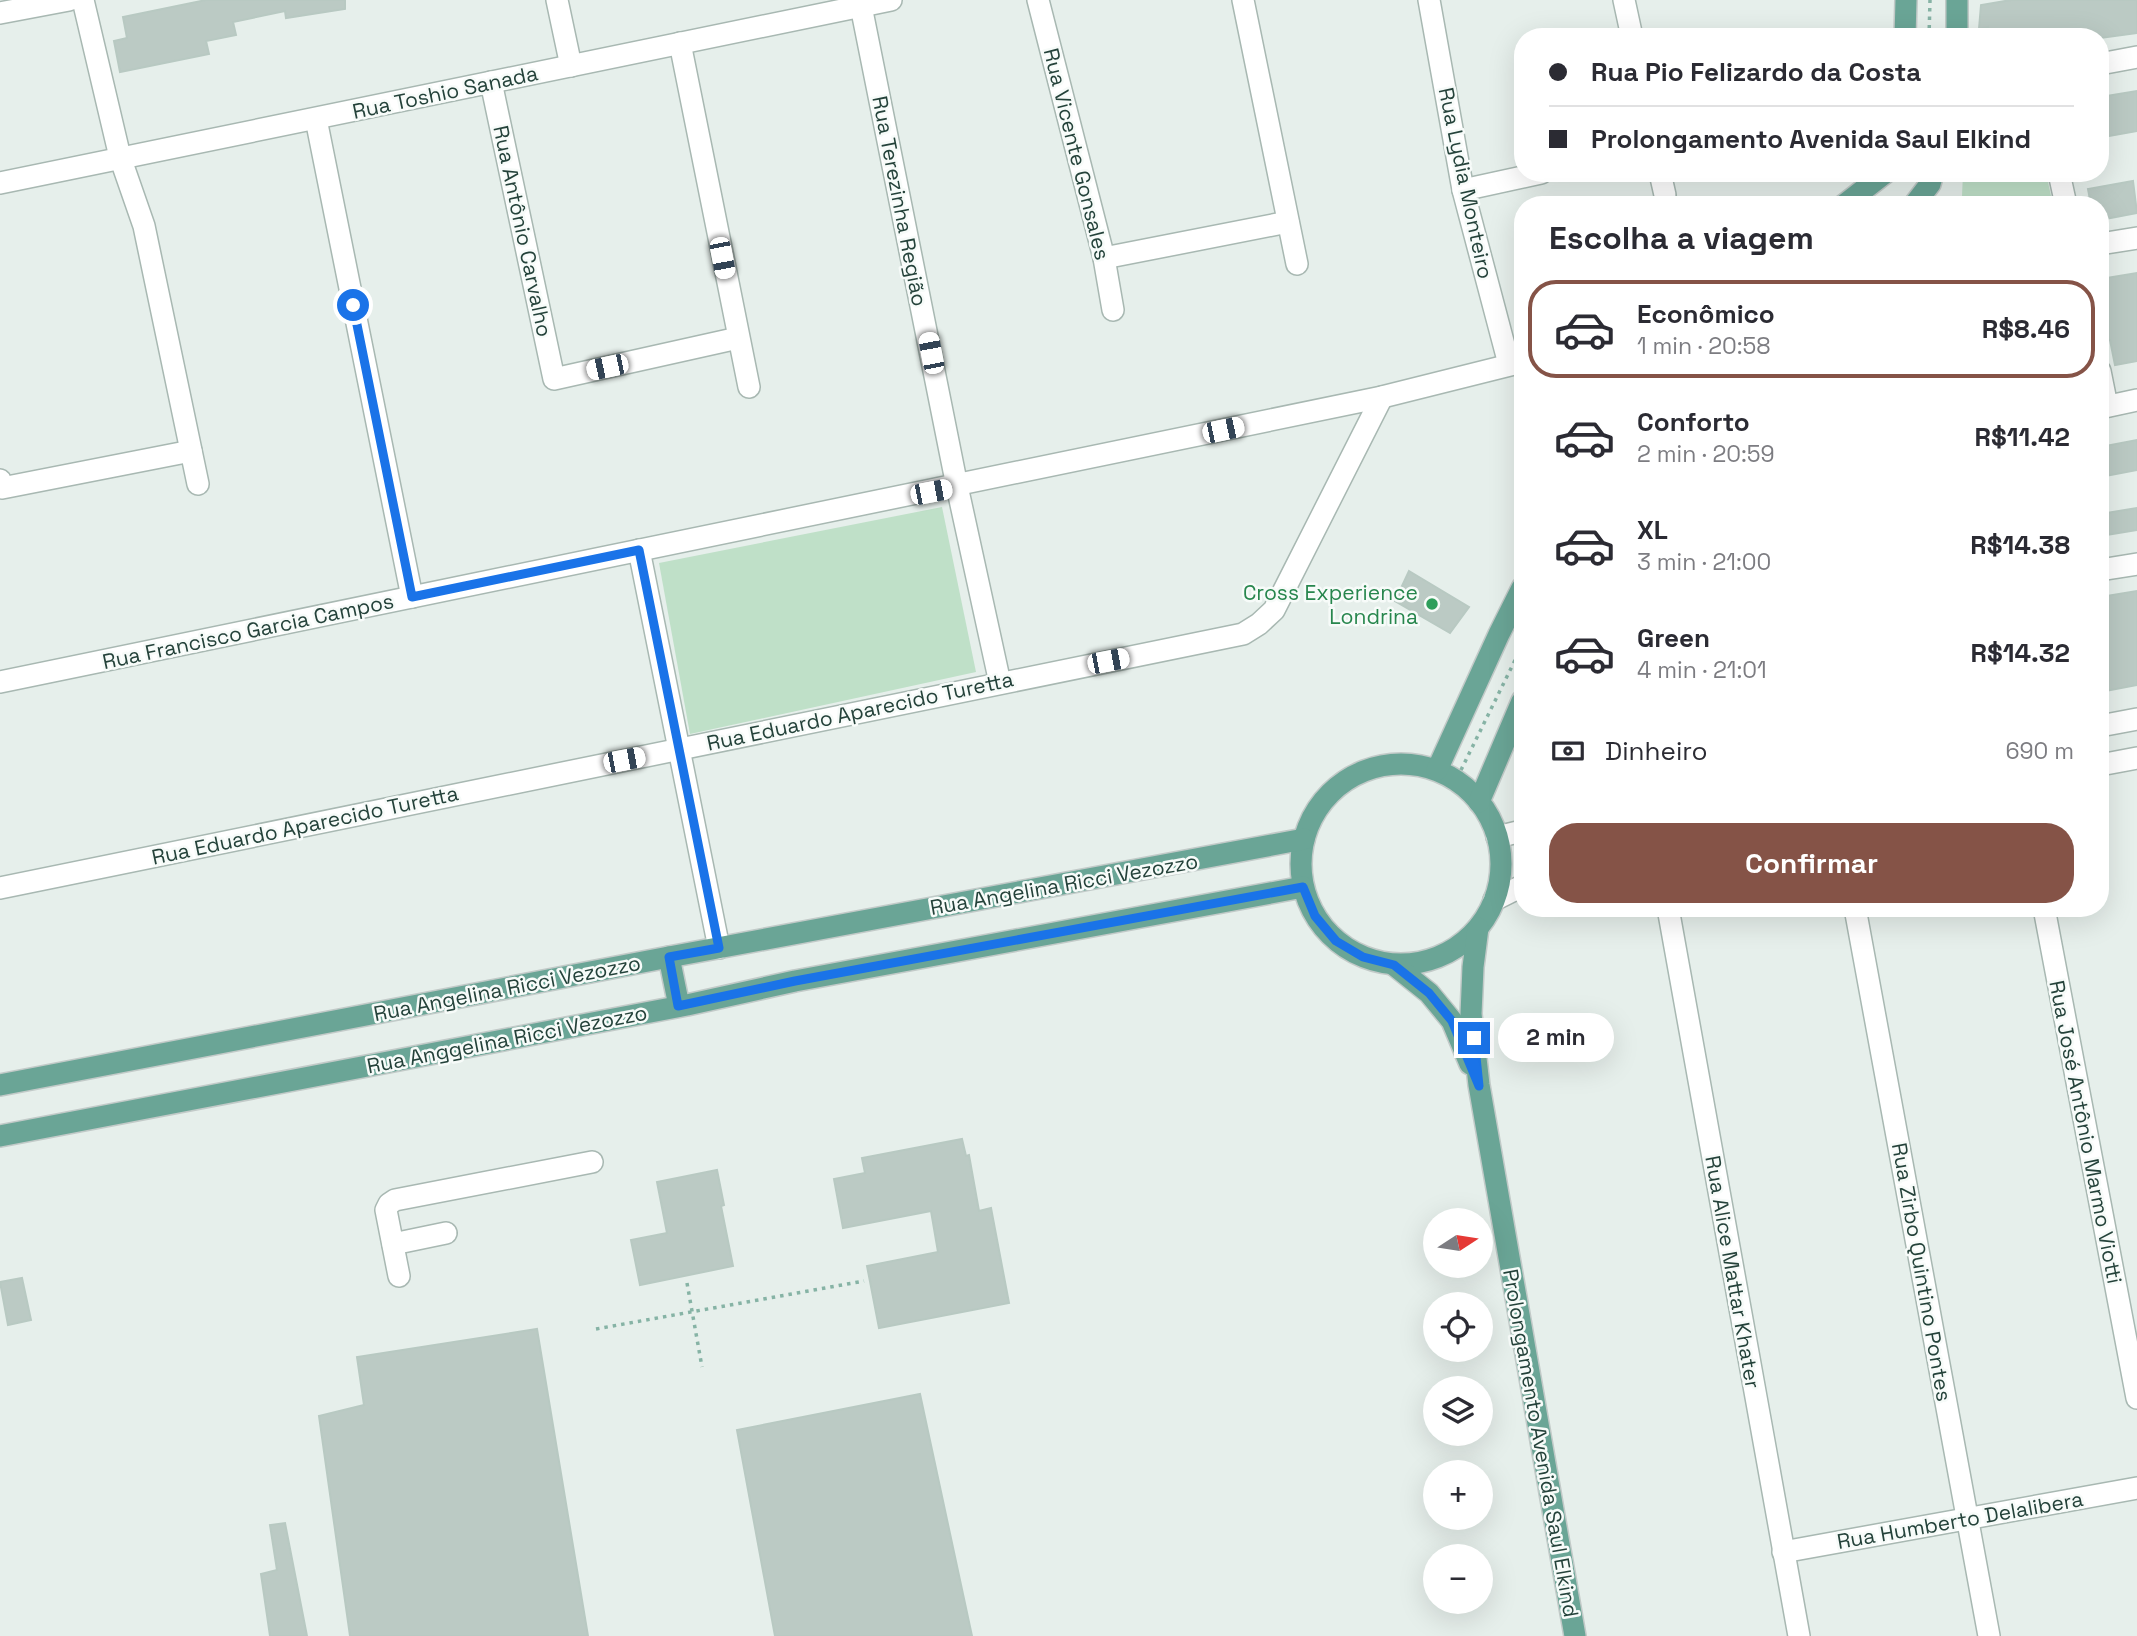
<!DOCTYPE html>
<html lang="pt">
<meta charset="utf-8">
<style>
:root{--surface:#fff;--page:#f2f2f3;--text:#2b2b33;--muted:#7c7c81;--line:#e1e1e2;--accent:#855347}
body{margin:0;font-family:"Space Grotesk",sans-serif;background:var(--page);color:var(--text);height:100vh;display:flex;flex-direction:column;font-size:26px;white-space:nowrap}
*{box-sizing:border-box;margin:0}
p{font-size:23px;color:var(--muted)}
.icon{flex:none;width:38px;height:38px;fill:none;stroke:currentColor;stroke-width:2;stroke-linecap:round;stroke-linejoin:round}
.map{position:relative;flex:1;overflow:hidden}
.details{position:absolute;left:1514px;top:196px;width:595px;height:721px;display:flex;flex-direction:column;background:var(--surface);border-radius:28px;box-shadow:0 7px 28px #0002}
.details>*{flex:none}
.banner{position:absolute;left:1514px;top:28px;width:595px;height:154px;border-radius:28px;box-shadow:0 7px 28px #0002;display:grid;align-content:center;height:154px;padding:0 35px;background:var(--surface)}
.needle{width:46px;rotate:78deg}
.tools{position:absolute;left:1423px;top:1208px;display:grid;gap:14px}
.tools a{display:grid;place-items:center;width:70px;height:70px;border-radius:50%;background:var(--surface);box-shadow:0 7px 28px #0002;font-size:35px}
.end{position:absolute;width:32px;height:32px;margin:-16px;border:9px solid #1a73e8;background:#fff;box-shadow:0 0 0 4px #fff}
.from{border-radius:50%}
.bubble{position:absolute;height:49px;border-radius:24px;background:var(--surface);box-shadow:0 7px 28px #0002;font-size:23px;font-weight:700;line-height:49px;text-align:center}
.car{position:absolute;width:21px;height:42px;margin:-21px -10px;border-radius:9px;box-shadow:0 0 5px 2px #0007;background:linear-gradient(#fff 24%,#345 0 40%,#fff 0 76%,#345 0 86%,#fff 0)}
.banner b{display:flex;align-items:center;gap:24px;height:66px;font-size:26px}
.banner b+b{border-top:2px solid var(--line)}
.banner i{width:18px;height:18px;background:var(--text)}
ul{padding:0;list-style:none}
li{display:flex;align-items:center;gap:21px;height:98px;margin:0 14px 10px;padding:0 21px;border:4px solid transparent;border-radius:28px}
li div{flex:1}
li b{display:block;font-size:26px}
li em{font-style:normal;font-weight:700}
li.selected{border-color:var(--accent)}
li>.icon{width:63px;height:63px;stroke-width:1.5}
h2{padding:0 35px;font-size:32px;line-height:84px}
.pay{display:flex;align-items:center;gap:18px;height:77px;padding:0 35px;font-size:26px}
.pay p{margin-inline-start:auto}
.action{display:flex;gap:14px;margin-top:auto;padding:14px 35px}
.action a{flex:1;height:80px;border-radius:28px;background:var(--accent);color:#fff;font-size:28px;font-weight:700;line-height:80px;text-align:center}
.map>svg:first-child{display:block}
.green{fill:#bfe0c8}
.building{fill:#bbcac4;stroke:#b8c9c2;stroke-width:2}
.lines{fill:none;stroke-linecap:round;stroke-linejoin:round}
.minor-casing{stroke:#a8b8b2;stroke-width:24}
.major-casing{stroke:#c2cac8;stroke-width:24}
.path{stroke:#86b3a5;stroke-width:3.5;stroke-dasharray:3.5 5;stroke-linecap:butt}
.minor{stroke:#fff;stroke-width:21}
.major{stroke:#6aa596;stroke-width:21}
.route{stroke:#1a73e8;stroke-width:9}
.leisure-dot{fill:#2e9e5b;stroke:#f7fbf9;stroke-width:2.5}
.labels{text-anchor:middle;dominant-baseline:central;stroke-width:5;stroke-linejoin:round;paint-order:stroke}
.street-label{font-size:21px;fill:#24423a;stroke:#f7fbf9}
.leisure-label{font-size:21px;fill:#27864d;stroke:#f7fbf9;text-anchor:end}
</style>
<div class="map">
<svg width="2137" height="1636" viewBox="0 0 2137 1636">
<rect width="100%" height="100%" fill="#e6efeb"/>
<g class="green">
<polygon points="1963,173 2046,173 2053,205 1955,205 1962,196"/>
<polygon points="942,507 976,672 690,734 659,563"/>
</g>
<g class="building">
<polygon points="206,0 345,0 345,9 286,18 285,11 233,22 236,35 206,41 209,54 120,72 114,41 127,38 123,17"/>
<polygon points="2011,0 2137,0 2137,33 2100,38 1989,37 1988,27 1979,29 1981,5"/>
<polygon points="2137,91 2137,131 2103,137 2100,97"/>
<polygon points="2133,181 2137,213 2100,220 2100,205 2091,205 2088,189"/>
<polygon points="2137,273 2137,361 2115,365 2110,340 2102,340 2100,279"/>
<polygon points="2137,440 2137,470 2100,477 2100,447"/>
<polygon points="2137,508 2137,530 2100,536 2100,514"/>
<polygon points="1409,571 1469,607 1450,633 1395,601"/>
<polygon points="2137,591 2137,685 2100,692 2100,597"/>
<polygon points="962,1139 966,1156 969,1155 979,1211 991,1208 1009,1303 879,1328 867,1266 938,1252 931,1211 843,1228 834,1179 865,1173 862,1158"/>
<polygon points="717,1170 724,1205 721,1206 733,1266 640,1285 631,1240 667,1233 657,1182"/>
<polygon points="22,1278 31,1320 8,1325 0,1282"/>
<polygon points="537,1329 588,1636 350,1636 319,1416 364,1405 357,1357"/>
<polygon points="920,1394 972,1636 775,1636 737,1430"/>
<polygon points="285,1523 307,1636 270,1636 261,1574 277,1570 270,1525"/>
</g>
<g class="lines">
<defs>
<g id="minor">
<polyline points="83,0 120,157 144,226 198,484"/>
<polyline points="557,0 571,66"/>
<polyline points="1038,0 1104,258 1113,310"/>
<polyline points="1243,0 1297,264"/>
<polyline points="1429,0 1463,190 1509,364"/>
<polyline points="1624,0 1632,37"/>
<polyline points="861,6 957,486 1000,683"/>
<polyline points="0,13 69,0"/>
<polyline points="680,43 749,387"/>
<polyline points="2100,64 2137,57"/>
<polyline points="491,82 554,379 738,338"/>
<polyline points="316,119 412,597"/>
<polyline points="1660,173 1665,195"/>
<polyline points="2059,173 2066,205"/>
<polyline points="0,183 891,0"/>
<polyline points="1463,190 1541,173"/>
<polyline points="2100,244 2137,238"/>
<polyline points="1104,258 1288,222"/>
<polyline points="2100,371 2107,406"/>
<polyline points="2100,408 2137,400"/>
<polyline points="0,480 2,488 191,451"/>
<polyline points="639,550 719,948"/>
<polyline points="2100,570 2137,564"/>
<polyline points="0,682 1382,397 1522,362"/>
<polyline points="2100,726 2137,719"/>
<polyline points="2100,765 2137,758"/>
<polyline points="1497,837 1522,831"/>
<polyline points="0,888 1243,634 1259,624 1274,610 1382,397"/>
<polyline points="1494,900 1522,886"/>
<polyline points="1668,908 1799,1636"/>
<polyline points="1855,908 1989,1636"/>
<polyline points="2044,908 2137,1398"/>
<polyline points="393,1244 446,1233"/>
<polyline points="399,1276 386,1210 389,1204 395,1200 592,1162"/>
<polyline points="1783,1552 2137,1488"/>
</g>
<g id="major">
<polyline points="1957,0 1957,37"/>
<polyline points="1905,37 1906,0"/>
<polyline points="1844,205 1885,173"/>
<polyline points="1914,205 1930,184 1933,173"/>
<circle cx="1401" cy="864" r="100"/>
<polyline points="1437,770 1499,634 1522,588"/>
<polyline points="1479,802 1522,701"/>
<polyline points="1478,928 1473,967 1471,1014 1479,1085 1575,1636"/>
<polyline points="669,957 679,1006"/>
<polyline points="1394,965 1429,993 1452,1021 1470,1064"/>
<polyline points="0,1085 669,957 1304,839"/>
<polyline points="0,1136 687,1005 795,981 1303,887"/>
</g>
</defs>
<use href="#minor" class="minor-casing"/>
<use href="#major" class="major-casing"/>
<g class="path">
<polyline points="1929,37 1930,0"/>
<polyline points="1461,770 1522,646"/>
<polyline points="687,1283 702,1367"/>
<polyline points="596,1329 864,1281"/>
</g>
<use href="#minor" class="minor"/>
<use href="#major" class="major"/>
</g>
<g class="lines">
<polyline class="route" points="353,305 412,597 639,550 719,948 669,957 678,1006 795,981 1303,887 1315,916 1336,941 1363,957 1394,965 1429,993 1452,1021 1479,1086 1474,1038"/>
</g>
<circle class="leisure-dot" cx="1432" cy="604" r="7"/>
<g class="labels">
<g class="street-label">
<text transform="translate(445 92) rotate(-12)">Rua Toshio Sanada</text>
<text transform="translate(1077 154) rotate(76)">Rua Vicente Gonsales</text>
<text transform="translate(1466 183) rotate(78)">Rua Lydia Monteiro</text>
<text transform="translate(900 201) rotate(79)">Rua Terezinha Região</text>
<text transform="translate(523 231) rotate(78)">Rua Antônio Carvalho</text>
<text transform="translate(248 631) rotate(-12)">Rua Francisco Garcia Campos</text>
<text transform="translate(860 711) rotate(-12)">Rua Eduardo Aparecido Turetta</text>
<text transform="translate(305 825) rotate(-12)">Rua Eduardo Aparecido Turetta</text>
<text transform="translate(1064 884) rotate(-10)">Rua Angelina Ricci Vezozzo</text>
<text transform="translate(507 988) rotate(-11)">Rua Angelina Ricci Vezozzo</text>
<text transform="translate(507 1039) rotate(-11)">Rua Anggelina Ricci Vezozzo</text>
<text transform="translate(2086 1132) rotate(79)">Rua José Antônio Marmo Viotti</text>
<text transform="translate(1733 1272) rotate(80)">Rua Alice Mattar Khater</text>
<text transform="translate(1922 1272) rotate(80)">Rua Zirbo Quintino Pontes</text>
<text transform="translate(1541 1443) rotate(80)">Prolongamento Avenida Saul Elkind</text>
<text transform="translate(1960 1520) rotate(-10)">Rua Humberto Delalibera</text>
</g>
<g class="leisure-label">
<text x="1418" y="592">Cross Experience<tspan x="1418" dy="24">Londrina</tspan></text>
</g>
</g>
</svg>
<div class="tools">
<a><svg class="needle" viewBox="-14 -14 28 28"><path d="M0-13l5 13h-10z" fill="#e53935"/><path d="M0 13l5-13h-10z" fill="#7c7c81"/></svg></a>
<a><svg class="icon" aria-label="locate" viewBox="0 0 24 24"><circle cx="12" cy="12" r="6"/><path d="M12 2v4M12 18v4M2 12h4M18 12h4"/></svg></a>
<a><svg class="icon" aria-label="layers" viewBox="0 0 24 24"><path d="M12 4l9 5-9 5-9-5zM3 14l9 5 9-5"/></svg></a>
<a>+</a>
<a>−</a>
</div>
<i class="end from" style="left:353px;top:305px"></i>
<i class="end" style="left:1474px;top:1038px"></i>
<div class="bubble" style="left:1498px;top:1013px;width:116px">2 min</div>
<i class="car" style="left:722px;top:258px;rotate:169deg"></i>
<i class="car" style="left:931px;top:353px;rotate:349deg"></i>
<i class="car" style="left:607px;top:367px;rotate:258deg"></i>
<i class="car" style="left:1223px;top:430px;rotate:78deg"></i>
<i class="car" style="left:931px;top:492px;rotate:79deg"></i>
<i class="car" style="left:1108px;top:661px;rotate:79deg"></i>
<i class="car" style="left:624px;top:760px;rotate:79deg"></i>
<div class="banner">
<b><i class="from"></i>Rua Pio Felizardo da Costa</b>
<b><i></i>Prolongamento Avenida Saul Elkind</b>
</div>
<section class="details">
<h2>Escolha a viagem</h2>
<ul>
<li class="selected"><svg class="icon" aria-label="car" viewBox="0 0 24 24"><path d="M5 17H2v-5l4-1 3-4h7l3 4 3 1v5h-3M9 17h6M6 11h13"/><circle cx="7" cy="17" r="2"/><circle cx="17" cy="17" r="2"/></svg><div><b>Econômico</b><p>1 min · 20:58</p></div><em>R$8.46</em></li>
<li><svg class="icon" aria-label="car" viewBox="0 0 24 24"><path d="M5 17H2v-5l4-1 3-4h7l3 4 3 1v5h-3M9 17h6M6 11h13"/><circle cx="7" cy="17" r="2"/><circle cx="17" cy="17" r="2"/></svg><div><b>Conforto</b><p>2 min · 20:59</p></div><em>R$11.42</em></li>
<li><svg class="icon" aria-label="car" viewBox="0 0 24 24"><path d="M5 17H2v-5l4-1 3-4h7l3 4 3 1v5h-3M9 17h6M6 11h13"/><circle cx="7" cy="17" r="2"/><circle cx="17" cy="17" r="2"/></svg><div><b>XL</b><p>3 min · 21:00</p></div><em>R$14.38</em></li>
<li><svg class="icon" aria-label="car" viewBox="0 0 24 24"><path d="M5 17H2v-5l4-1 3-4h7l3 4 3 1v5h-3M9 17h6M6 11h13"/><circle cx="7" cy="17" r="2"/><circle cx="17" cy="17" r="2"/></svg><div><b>Green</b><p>4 min · 21:01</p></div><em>R$14.32</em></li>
</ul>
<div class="pay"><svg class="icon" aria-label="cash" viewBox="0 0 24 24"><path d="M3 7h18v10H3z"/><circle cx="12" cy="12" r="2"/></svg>Dinheiro<p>690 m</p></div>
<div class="action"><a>Confirmar</a></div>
</section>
</div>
